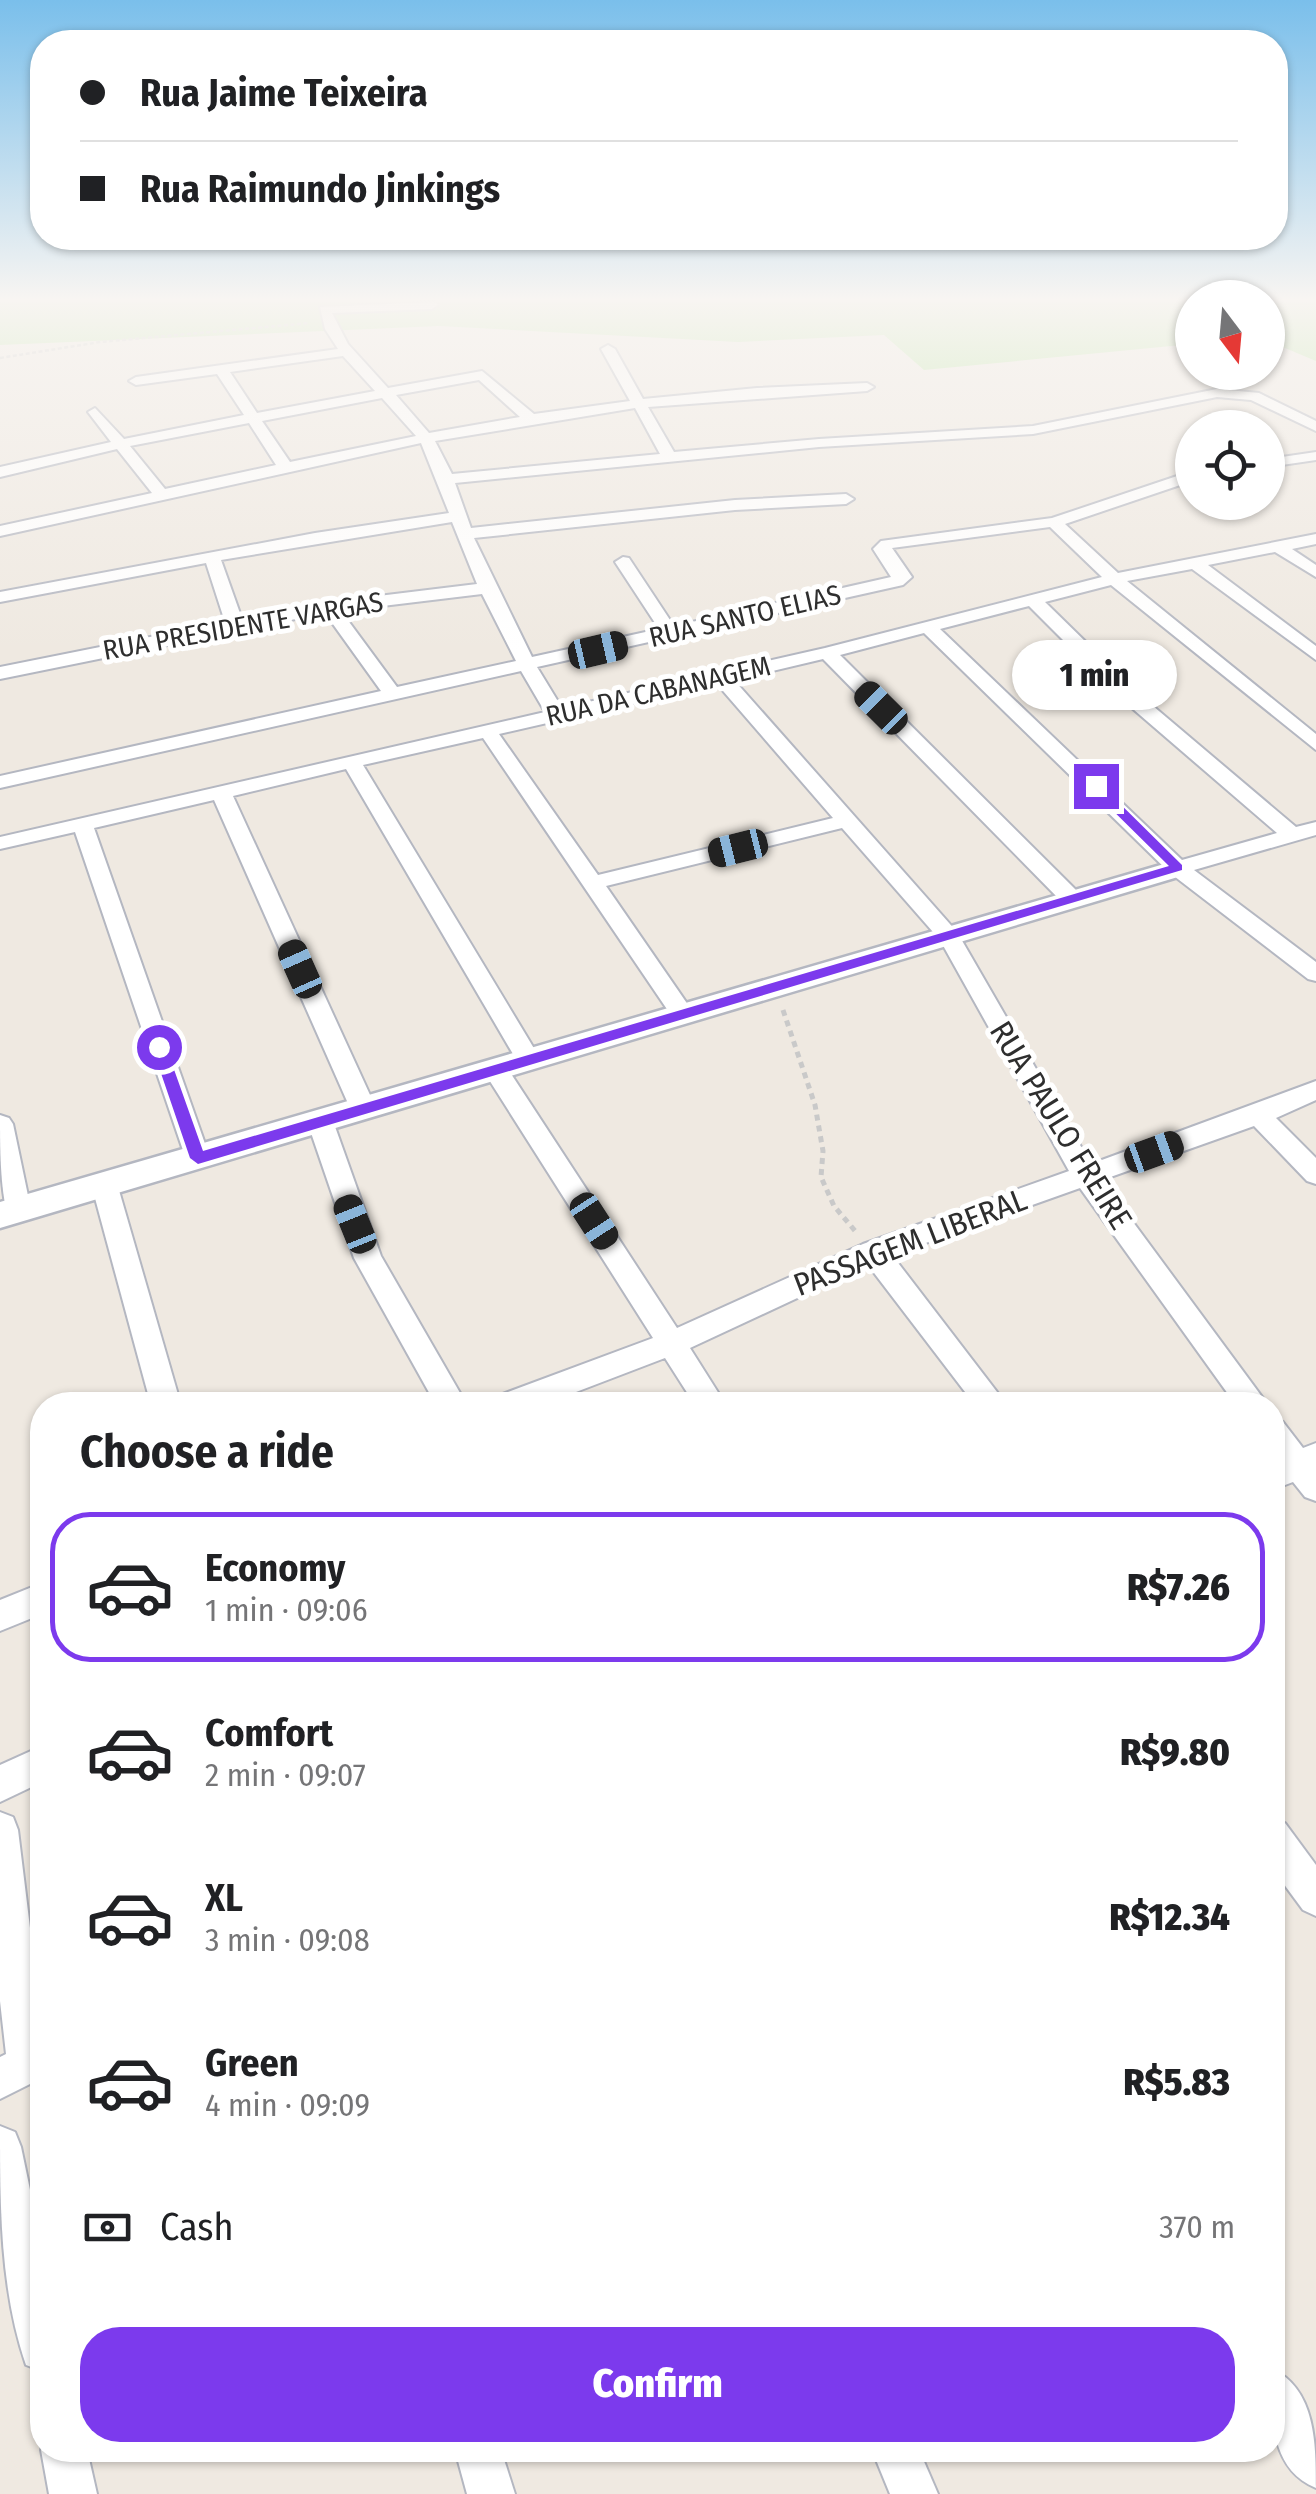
<!DOCTYPE html>
<meta charset="utf-8">
<style>
:root{--surface:#fff;--page:#f2f2f2;--text:#202124;--muted:#757577;--line:#e0e0e0;--accent:#7c3aed}
body{margin:0;font-family:"Fira Sans Condensed",sans-serif;background:var(--page);color:var(--text);height:100vh;display:flex;flex-direction:column;font-size:38px;white-space:nowrap}
*{box-sizing:border-box;margin:0}
p{font-size:32px;color:var(--muted)}
.icon{flex:none;width:55px;height:55px;fill:none;stroke:currentColor;stroke-width:2;stroke-linecap:round;stroke-linejoin:round}
.map{position:relative;flex:1;overflow:hidden}
.panel{position:absolute;left:30px;top:1392px;width:1255px;height:1070px;display:flex;flex-direction:column;background:var(--surface);border-radius:40px;box-shadow:0 2px 8px #0004}
.panel>*{flex:none}
.hud{position:absolute;left:30px;top:30px;width:1258px;height:220px;border-radius:40px;box-shadow:0 2px 8px #0004;display:grid;align-content:center;height:220px;padding:0 50px;background:var(--surface)}
.needle{width:65px;rotate:164deg}
.fabs{position:absolute;left:1175px;top:280px;display:grid;gap:20px}
.fabs a{display:grid;place-items:center;width:110px;height:110px;border-radius:50%;background:var(--surface);box-shadow:0 2px 8px #0004;font-size:50px}
.end{position:absolute;width:45px;height:45px;margin:-22px;border:12px solid #7c3aed;background:#fff;box-shadow:0 0 0 5px #fff}
.from{border-radius:50%}
.bubble{position:absolute;height:70px;border-radius:35px;background:var(--surface);box-shadow:0 2px 8px #0004;font-size:32px;font-weight:800;line-height:70px;text-align:center}
.car{position:absolute;width:30px;height:60px;margin:-30px -15px;border-radius:12px;box-shadow:0 0 8px 2px #0007;background:linear-gradient(#222 24%,#8ab4d8 0 40%,#222 0 76%,#8ab4d8 0 86%,#222 0)}
.hud b{display:flex;align-items:center;gap:35px;height:95px;font-size:38px}
.hud b+b{border-top:2px solid var(--line)}
.hud i{width:25px;height:25px;background:var(--text)}
ul{padding:0;list-style:none}
li{display:flex;align-items:center;gap:30px;height:150px;margin:0 20px 15px;padding:0 30px;border:5px solid transparent;border-radius:40px}
li div{flex:1}
li b{display:block;font-size:38px}
li em{font-style:normal;font-weight:800}
li.current{border-color:var(--accent)}
li>.icon{width:90px;height:90px;stroke-width:1.5}
h2{padding:0 50px;font-size:45px;line-height:120px}
.pay{display:flex;align-items:center;gap:25px;height:110px;padding:0 50px;font-size:38px}
.pay p{margin-inline-start:auto}
.button{display:flex;gap:20px;margin-top:auto;padding:20px 50px}
.button a{flex:1;height:115px;border-radius:40px;background:var(--accent);color:#fff;font-size:40px;font-weight:800;line-height:115px;text-align:center}
.map>svg:first-child{display:block}
.green{fill:#b6e59e}
.lines{fill:none;stroke-linecap:round;stroke-linejoin:round}
.minor-casing{stroke:#b4b7c1;stroke-width:4}
.tertiary-casing{stroke:#b4b7c1;stroke-width:5}
.path-far1{stroke:#c9c9c9;stroke-width:2.5;stroke-dasharray:4 2.5;stroke-linecap:butt}
.path{stroke:#c9c9c9;stroke-width:5;stroke-dasharray:6 5;stroke-linecap:butt}
.minor{fill:#fff;fill-rule:evenodd}
.tertiary{fill:#fff;fill-rule:evenodd}
.route{fill:#7c3aed}
.labels{text-anchor:middle;dominant-baseline:central;stroke-width:10;stroke-linejoin:round;paint-order:stroke}
.far-street-label{font-size:28px;fill:#2e2e2e;stroke:#fff}
.street-label{font-size:32px;fill:#2e2e2e;stroke:#fff}
</style>
<div class="map">
<svg width="1316" height="2494" viewBox="0 0 1316 2494">
<rect width="100%" height="100%" fill="#efe9e1"/>
<g class="green">
<polygon points="0,302 1192,302 1192,344 924,370 884,335 738,342 439,326 0,345"/>
<polygon points="1268,302 1316,302 1316,361 1268,341"/>
</g>
<g class="lines">
<defs>
<g id="minor">
<path d="M434 302 438 305 432 309 332 313 348 344 388 388 482 371 534 414 630 401 601 349 608 345 615 349 643 399 757 388 867 383 874 387 867 391 648 407 674 452 819 439 1033 426 1217 389 1259 393 1316 421V431L1251 400 1217 397 1033 434 819 447 455 483 471 528 735 500 846 494 854 499 846 504 735 510 474 538 532 657 659 629 615 562 623 557 629 558 674 626 891 577 873 549 881 541 1052 518 1192 471V481L1065 524 1118 573 1316 534V544L1292 549 1316 565V577L1275 552 1208 565 1316 646V660L1192 569 1127 581 1316 734V750L1111 585 1045 602 1140 695 1296 827 1316 822V835L1194 870 1316 962V981L1308 979 1170 873 924 633 840 655 1078 892 1081 897 1078 902H1062L823 659 734 680 957 932 1091 1164 1316 1081V1100L1276 1118 1316 1158V1184L1307 1181 1254 1126 1102 1180 1268 1405H1236L1080 1188 892 1255 1007 1405H975L868 1265 690 1348 726 1405H695L665 1358 542 1405H493L497 1396 653 1338 486 1075 483 1069 486 1063H504L677 1328 863 1244 1069 1171 940 940 842 828 606 886 695 1015 683 1023 675 1021 483 738 363 765 541 1060 529 1068 520 1066 346 769 233 796 376 1108 372 1114H354L350 1108 214 800 94 828 210 1158 206 1165H188L75 832 0 849V837L545 712 521 671 0 788V776L381 691 325 613 0 679V667L225 622 206 563 0 602V592L315 533 449 513 421 443 0 536V526L152 493 117 449 0 477V467L111 442 88 412 95 408 124 439 244 415 217 374 136 385 129 381 136 377 338 349 325 329 320 307ZM343 356 375 391 257 413 230 372ZM479 380 520 417 429 433 396 395ZM382 398 416 436 290 462 262 421ZM635 408 660 454 452 474 435 441ZM249 423 276 465 165 489 130 446ZM452 522 477 584 329 602 242 619 221 560ZM1050 527 1102 577 825 648 562 708 537 667 903 585 912 577 892 548ZM482 594 516 661 397 687 341 611ZM1029 606 1126 703 1277 833 1182 860 940 629ZM717 684 833 818 598 875 499 734Z"/>
<polygon points="1316,452 1316,460 1268,467 1268,459"/>
<polygon points="320,1112 329,1115 333,1121 381,1256 467,1405 436,1405 354,1258 307,1121 311,1115"/>
<path d="M0 1115 9 1118 13 1124 31 1210 28 1217H8C0 1188 0 1147 0 1115Z"/>
<polygon points="105,1177 114,1180 118,1187 181,1405 151,1405 92,1187 96,1180"/>
<polygon points="1272,1418 1283,1422 1303,1448 1316,1443 1316,1501 1305,1497 1293,1482 1272,1490 1272,1462 1277,1460 1272,1455"/>
<polygon points="42,1583 42,1614 0,1631 0,1600"/>
<polygon points="42,1746 42,1782 0,1802 0,1765"/>
<polygon points="0,1812 13,1817 18,1830 42,2026 42,2078 0,2099 0,2057 6,2054 0,2001"/>
<polygon points="1272,1818 1285,1823 1316,1865 1316,1916 1303,1910 1272,1868"/>
<path d="M0 2126 15 2132 21 2147 42 2247V2371L26 2365C0 2290 0 2205 0 2126Z"/>
<path d="M1272 2369C1316 2389 1316 2445 1316 2488 1268 2468 1272 2413 1272 2369Z"/>
<polygon points="42,2446 42,2450 87,2450 97,2494 49,2494 41,2450"/>
<polygon points="455,2450 501,2450 515,2494 467,2494"/>
<polygon points="872,2450 919,2450 938,2494 890,2494"/>
</g>
<polygon id="tertiary" points="1178,860 1192,868 1188,874 0,1228 0,1202"/>
</defs>
<use href="#minor" class="minor-casing"/>
<use href="#tertiary" class="tertiary-casing"/>
<polyline class="path-far1" points="0,358 100,342 310,323"/>
<polyline class="path" points="783,1010 815,1105 823,1151 821,1177 834,1206 856,1232"/>
<use href="#minor" class="minor"/>
<use href="#tertiary" class="tertiary"/>
</g>
<linearGradient id="sky" x2="0" y2="1"><stop stop-color="#7abfeb"/><stop offset="0.46" stop-color="#f8f5f2"/><stop offset="1" stop-color="#f8f5f2" stop-opacity="0"/></linearGradient>
<rect width="1316" height="651" fill="url(#sky)"/>
<polygon class="route" points="1091,784 1100,784 1182,865 1182,870 198,1164 190,1158 152,1047 154,1044 166,1047 203,1151 1169,866 1091,789"/>
<g class="labels">
<g class="far-street-label">
<text transform="translate(745 616) rotate(-13)">RUA SANTO ELIAS</text>
<text transform="translate(243 626) rotate(-10)">RUA PRESIDENTE VARGAS</text>
<text transform="translate(658 691) rotate(-13)">RUA DA CABANAGEM</text>
</g>
<g class="street-label">
<text transform="translate(1061 1125) rotate(58)">RUA PAULO FREIRE</text>
<text transform="translate(910 1242) rotate(-21)">PASSAGEM LIBERAL</text>
</g>
</g>
</svg>
<div class="fabs">
<a><svg class="needle" viewBox="-14 -14 28 28"><path d="M0-13l5 13h-10z" fill="#e53935"/><path d="M0 13l5-13h-10z" fill="#757577"/></svg></a>
<a><svg class="icon" aria-label="locate" viewBox="0 0 24 24"><circle cx="12" cy="12" r="6"/><path d="M12 2v4M12 18v4M2 12h4M18 12h4"/></svg></a>
</div>
<i class="end from" style="left:159px;top:1047px"></i>
<i class="end" style="left:1096px;top:786px"></i>
<div class="bubble" style="left:1012px;top:640px;width:165px">1 min</div>
<i class="car" style="left:598px;top:650px;rotate:77deg"></i>
<i class="car" style="left:881px;top:708px;rotate:315deg"></i>
<i class="car" style="left:738px;top:848px;rotate:256deg"></i>
<i class="car" style="left:300px;top:969px;rotate:336deg"></i>
<i class="car" style="left:1154px;top:1152px;rotate:70deg"></i>
<i class="car" style="left:594px;top:1221px;rotate:147deg"></i>
<i class="car" style="left:355px;top:1224px;rotate:338deg"></i>
<div class="hud">
<b><i class="from"></i>Rua Jaime Teixeira</b>
<b><i></i>Rua Raimundo Jinkings</b>
</div>
<section class="panel">
<h2>Choose a ride</h2>
<ul>
<li class="current"><svg class="icon" aria-label="car" viewBox="0 0 24 24"><path d="M5 17H2v-5l4-1 3-4h7l3 4 3 1v5h-3M9 17h6M6 11h13"/><circle cx="7" cy="17" r="2"/><circle cx="17" cy="17" r="2"/></svg><div><b>Economy</b><p>1 min · 09:06</p></div><em>R$7.26</em></li>
<li><svg class="icon" aria-label="car" viewBox="0 0 24 24"><path d="M5 17H2v-5l4-1 3-4h7l3 4 3 1v5h-3M9 17h6M6 11h13"/><circle cx="7" cy="17" r="2"/><circle cx="17" cy="17" r="2"/></svg><div><b>Comfort</b><p>2 min · 09:07</p></div><em>R$9.80</em></li>
<li><svg class="icon" aria-label="car" viewBox="0 0 24 24"><path d="M5 17H2v-5l4-1 3-4h7l3 4 3 1v5h-3M9 17h6M6 11h13"/><circle cx="7" cy="17" r="2"/><circle cx="17" cy="17" r="2"/></svg><div><b>XL</b><p>3 min · 09:08</p></div><em>R$12.34</em></li>
<li><svg class="icon" aria-label="car" viewBox="0 0 24 24"><path d="M5 17H2v-5l4-1 3-4h7l3 4 3 1v5h-3M9 17h6M6 11h13"/><circle cx="7" cy="17" r="2"/><circle cx="17" cy="17" r="2"/></svg><div><b>Green</b><p>4 min · 09:09</p></div><em>R$5.83</em></li>
</ul>
<div class="pay"><svg class="icon" aria-label="cash" viewBox="0 0 24 24"><path d="M3 7h18v10H3z"/><circle cx="12" cy="12" r="2"/></svg>Cash<p>370 m</p></div>
<div class="button"><a>Confirm</a></div>
</section>
</div>
